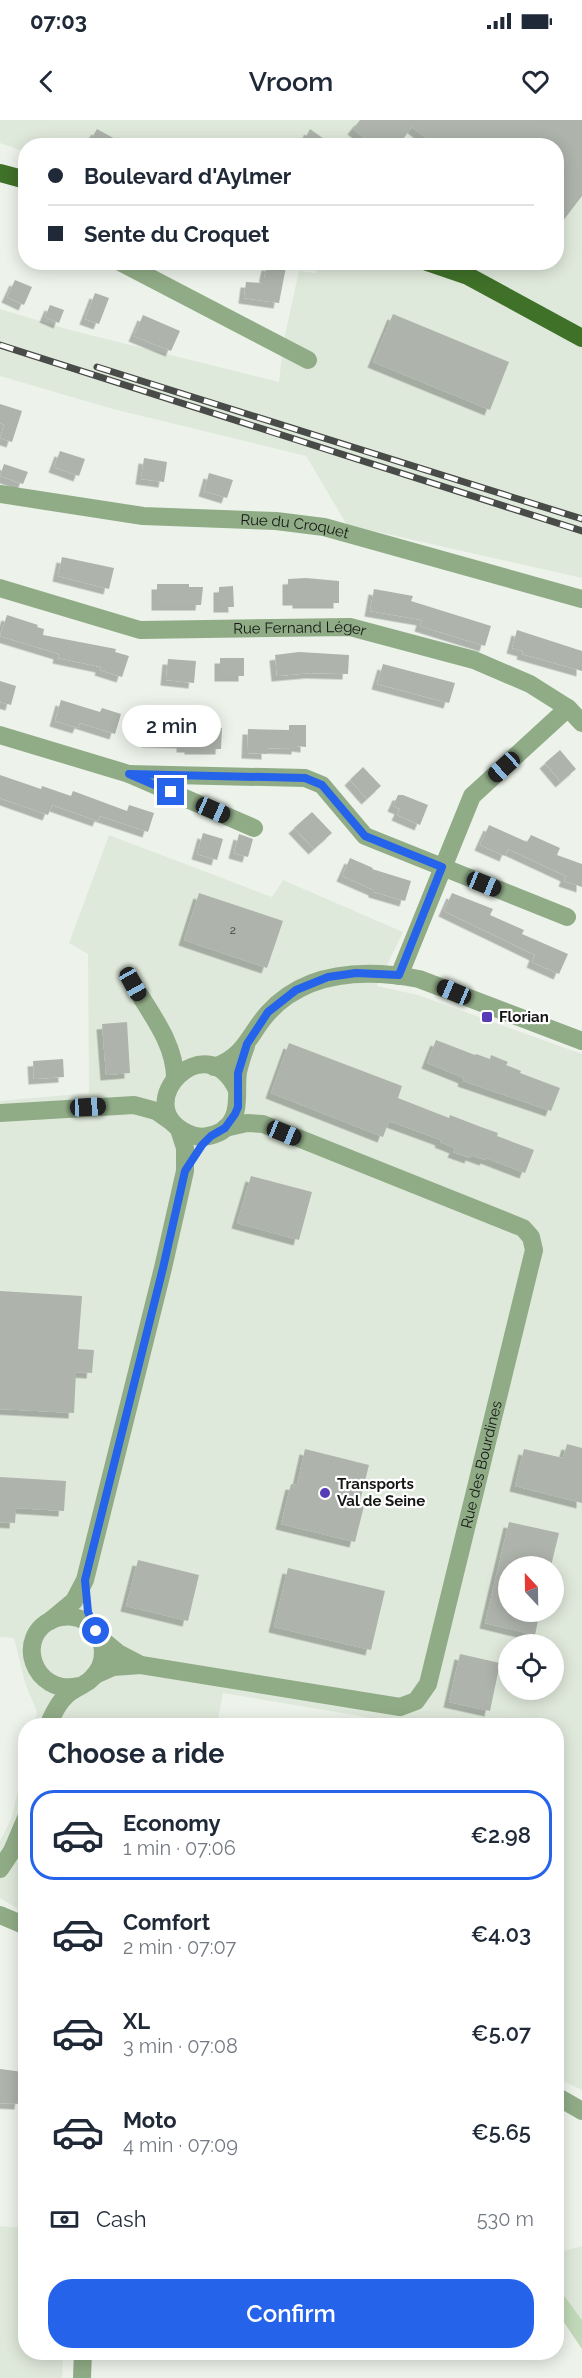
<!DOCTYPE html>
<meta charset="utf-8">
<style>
:root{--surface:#fff;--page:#f2f2f3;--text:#1f2937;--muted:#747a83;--line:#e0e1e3;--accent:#2563eb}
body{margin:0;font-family:Raleway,sans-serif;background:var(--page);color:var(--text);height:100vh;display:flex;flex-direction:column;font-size:22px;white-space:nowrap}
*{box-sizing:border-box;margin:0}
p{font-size:20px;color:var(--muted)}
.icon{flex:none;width:33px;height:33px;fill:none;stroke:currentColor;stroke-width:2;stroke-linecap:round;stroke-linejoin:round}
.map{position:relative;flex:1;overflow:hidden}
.panel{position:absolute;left:18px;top:1598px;width:546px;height:642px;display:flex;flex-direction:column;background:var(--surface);border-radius:24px;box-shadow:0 3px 15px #0003}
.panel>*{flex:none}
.hud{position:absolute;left:18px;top:18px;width:546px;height:132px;border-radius:24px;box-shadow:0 3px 15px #0003;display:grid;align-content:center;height:132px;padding:0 30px;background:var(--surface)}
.needle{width:39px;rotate:338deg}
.fabs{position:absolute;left:498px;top:1436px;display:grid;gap:12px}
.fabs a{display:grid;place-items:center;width:66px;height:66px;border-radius:50%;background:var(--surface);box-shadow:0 3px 15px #0003;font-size:30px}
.end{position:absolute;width:27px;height:27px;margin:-14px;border:8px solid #2563eb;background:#fff;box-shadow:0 0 0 3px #fff}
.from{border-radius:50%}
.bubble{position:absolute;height:42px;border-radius:21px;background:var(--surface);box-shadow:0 3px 15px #0003;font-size:20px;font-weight:600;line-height:42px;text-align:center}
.car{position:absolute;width:18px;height:36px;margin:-18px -9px;border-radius:8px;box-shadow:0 0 4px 2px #0007;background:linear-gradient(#222 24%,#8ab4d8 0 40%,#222 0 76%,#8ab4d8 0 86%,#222 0)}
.hud b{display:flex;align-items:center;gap:21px;height:57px;font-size:22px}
.hud b+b{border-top:2px solid var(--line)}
.hud i{width:15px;height:15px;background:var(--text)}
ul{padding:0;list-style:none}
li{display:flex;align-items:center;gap:18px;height:90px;margin:0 12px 9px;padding:0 18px;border:3px solid transparent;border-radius:24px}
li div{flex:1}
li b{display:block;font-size:22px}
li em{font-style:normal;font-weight:600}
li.on{border-color:var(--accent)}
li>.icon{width:54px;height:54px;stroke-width:1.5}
h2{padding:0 30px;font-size:27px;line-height:72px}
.pay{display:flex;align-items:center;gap:15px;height:66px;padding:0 30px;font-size:22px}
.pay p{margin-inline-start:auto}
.primary-button{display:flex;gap:12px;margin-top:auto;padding:12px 30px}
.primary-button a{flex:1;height:69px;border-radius:24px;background:var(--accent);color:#fff;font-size:24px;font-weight:600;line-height:69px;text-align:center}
.status{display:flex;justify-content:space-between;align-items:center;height:42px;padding:0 30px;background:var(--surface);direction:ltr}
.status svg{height:16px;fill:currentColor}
header{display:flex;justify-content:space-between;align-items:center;height:78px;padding:0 30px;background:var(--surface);font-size:27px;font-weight:600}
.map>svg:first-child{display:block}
.built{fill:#dfe9db;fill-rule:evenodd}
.green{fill:#c1d9b8}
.building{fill:#aeb3ac;filter:url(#shadow)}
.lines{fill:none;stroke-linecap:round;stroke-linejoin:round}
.minor{stroke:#90ac86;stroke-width:18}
.tertiary{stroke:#90ac86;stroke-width:18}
.primary{stroke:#3f7128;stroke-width:18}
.rail-casing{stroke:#484b47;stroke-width:7}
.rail{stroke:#fff;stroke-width:4.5;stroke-dasharray:14;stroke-linecap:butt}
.route{stroke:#2563eb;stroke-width:8}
.poi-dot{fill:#573db5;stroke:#fff;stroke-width:2}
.labels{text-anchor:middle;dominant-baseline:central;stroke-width:4.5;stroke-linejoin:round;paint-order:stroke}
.number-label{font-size:12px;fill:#3b3e3b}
.street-label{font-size:15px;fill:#151715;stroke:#fff}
.poi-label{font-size:15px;font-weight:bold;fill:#151715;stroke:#fff;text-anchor:start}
</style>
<div class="status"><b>07:03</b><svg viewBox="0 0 49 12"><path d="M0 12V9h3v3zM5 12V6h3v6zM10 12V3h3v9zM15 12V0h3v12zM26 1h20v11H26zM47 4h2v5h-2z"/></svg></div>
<header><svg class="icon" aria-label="back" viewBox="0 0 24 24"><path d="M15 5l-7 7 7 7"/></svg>Vroom<svg class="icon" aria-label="heart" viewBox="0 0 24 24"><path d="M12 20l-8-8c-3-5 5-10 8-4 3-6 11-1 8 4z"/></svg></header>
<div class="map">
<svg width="582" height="2258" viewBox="0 0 582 2258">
<defs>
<filter id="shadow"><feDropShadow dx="-5.5" dy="5.5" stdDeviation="0" flood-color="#0004"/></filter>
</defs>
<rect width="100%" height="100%" fill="#edf3eb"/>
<g class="built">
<polygon points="0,0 582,0 582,458 347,405 306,336 113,289 0,256 0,189 70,210 279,262 283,224 299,151 316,153 319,142 556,142 556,26 26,26 25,32 0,23"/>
<path d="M109 715 272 777 283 760 403 812 377 866 418 875 582 934V1970L557 1958 556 1605H365L366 1597 223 1573 217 1605H34L37 1592 25 1563 14 1518 0 1517V981L89 973 88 834 69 823ZM508 1446H554V1491H508ZM508 1524H554V1569H508Z"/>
<polygon points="25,1639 25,1790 15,1787 0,1778 0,1721 12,1697"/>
<polygon points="0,2106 25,2108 26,2232 63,2232 62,2258 0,2258"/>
<polygon points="582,2126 582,2200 557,2166 556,2133"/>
</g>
<polygon class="green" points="557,2166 582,2200 582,2229 557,2192"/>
<g class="building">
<polygon points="360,0 582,0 582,76 556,110 556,26 437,26 412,7 398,26 375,26 353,9"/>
<polygon points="97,9 128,26 87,26"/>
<polygon points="310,9 334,26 301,26"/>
<polygon points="267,145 286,147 279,183 244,178 246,162 262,163 262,159 264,159"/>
<polygon points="15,160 32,167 24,185 7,177"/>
<polygon points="95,173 109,178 99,204 85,199"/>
<polygon points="50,185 64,190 59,203 45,197"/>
<polygon points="393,194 509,242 490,290 373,242"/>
<polygon points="143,195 180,211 171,231 134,216"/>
<polygon points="0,284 22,291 12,322 0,318 4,305 0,303"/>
<polygon points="60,331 85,339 79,356 54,347"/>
<polygon points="144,338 167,342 164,362 141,359"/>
<polygon points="4,344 28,352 23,364 0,356"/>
<polygon points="209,353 233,360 227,378 204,371"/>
<polygon points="62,437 114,448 109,469 58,456"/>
<polygon points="306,458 339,461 339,483 298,483 298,480 288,480 288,459"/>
<polygon points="157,464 189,464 189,467 203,467 201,485 157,485"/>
<polygon points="233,466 234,487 219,487 219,467"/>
<polygon points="374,469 413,476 411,481 491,506 485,526 420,506 422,500 370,491"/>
<polygon points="7,495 38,505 37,507 44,509 43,515 116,529 115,532 129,536 122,557 100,550 101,547 58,538 59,534 0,516"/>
<polygon points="517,510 582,531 582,551 522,534 523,531 512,528"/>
<polygon points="299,532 349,535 348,554 311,553 277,556 275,535"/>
<rect x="220" y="538" width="24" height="18"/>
<polygon points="168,539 196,541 194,563 166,560"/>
<polygon points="383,544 455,563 449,583 377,564"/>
<polygon points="0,561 16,566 11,585 0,582"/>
<polygon points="61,580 100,592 102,588 121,594 115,614 80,603 78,608 55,601"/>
<polygon points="148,601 172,601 171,608 222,608 221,629 190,629 190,627 182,627 182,623 147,622"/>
<polygon points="289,605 306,605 306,627 297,626 297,629 267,628 267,634 247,633 248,609 289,610"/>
<polygon points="560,630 576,649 561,662 545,643"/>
<polygon points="363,647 381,666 367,679 350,660"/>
<polygon points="0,655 41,669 42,666 71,676 73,671 127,691 129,685 154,693 148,712 100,696 98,701 52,685 48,695 0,678"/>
<polygon points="398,675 403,675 428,685 420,705 397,695 400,689 393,686"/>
<polygon points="312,692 332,713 314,729 294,708"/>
<polygon points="489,705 527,722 531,715 560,728 557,735 582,744 582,767 564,761 566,756 508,729 505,736 480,725"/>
<polygon points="203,713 223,719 217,740 197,734"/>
<polygon points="239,714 253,719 248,737 234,733"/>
<polygon points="350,738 373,748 372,749 411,761 405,781 374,772 374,770 342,756"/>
<polygon points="199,773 283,801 267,848 184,820"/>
<polygon points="452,773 493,789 490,795 524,810 522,814 568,834 559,854 532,842 535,835 444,791"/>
<polygon points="127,902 130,953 106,955 102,904"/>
<polygon points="436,920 475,935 476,934 490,939 491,935 508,942 506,945 521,951 520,953 560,968 551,991 463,961 464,958 427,943"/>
<polygon points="289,923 402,966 398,978 449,998 450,995 481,1007 498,1013 497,1016 534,1030 525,1053 486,1038 485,1040 471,1035 470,1038 453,1032 455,1028 440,1022 441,1020 389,1001 383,1017 271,973"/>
<polygon points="63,939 64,957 34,959 33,941"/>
<polygon points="251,1056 312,1072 299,1120 237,1103"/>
<polygon points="0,1171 82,1176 78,1229 94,1230 92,1253 76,1252 74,1293 0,1289"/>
<polygon points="567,1324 582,1328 582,1383 515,1366 524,1329 563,1338"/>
<polygon points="305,1329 369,1345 360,1381 365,1382 355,1422 281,1404 291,1364 297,1365"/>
<polygon points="0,1357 66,1361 64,1391 16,1388 15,1403 0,1402"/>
<polygon points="509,1402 559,1413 551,1446 508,1446 508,1491 540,1491 535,1515 485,1503"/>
<polygon points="138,1440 199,1455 188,1501 126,1486"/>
<polygon points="288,1448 385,1471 371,1530 274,1507"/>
<polygon points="460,1534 500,1543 490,1591 449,1582"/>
<polygon points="0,1949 23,1952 20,1984 0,1983"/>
</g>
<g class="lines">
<g class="minor">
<polyline points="120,142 308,240"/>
<path id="s1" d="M0 374 143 396 276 401 324 407 582 479"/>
<path id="s2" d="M0 468 140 510 350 507 474 540 530 564 568 588 582 603"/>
<polyline points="0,615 129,654 254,708"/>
<polyline points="129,654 305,658 322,665 365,716 567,797"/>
<polyline points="399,856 472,676 568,588"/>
<path d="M133 864C150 893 175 923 175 958"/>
<polyline points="0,993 134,985 156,991 173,1003"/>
<polyline points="100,1518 118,1533 139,1544"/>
<path id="s3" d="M95 1555 113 1547 141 1545 400 1587 416 1581 428 1564 534 1130 531 1117 523 1108 263 1004 247 1003 225 1008"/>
<polyline points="0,1795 26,1806"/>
<polyline points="556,1976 582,1991"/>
<polyline points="82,2258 83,2232"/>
</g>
<g class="tertiary">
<path d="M214 947C245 937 249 914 268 893 307 850 366 849 419 859L582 921"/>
<path d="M237 970C206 903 128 985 187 1013 198 1019 212 1017 222 1011 243 996 235 974 238 952 240 943 243 934 246 926"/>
<polyline points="50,1501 74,1481 85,1460 163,1148 185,1051 185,1028 179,1009"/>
<path d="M50 1601C54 1593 57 1585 64 1578 71 1569 82 1567 90 1560 109 1544 107 1514 85 1501 76 1496 64 1495 54 1499 13 1515 33 1577 79 1566"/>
<polyline points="0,1749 12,1731 26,1698"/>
</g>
<g class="primary">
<polyline points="0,53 26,60"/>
<polyline points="427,142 468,156 582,218"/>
</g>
<defs>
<g id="rail">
<polyline points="0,225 582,411"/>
<polyline points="97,247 582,399"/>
</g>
</defs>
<use href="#rail" class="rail-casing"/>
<use href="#rail" class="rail"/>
</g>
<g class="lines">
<polyline class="route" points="96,1511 88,1492 85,1460 163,1148 185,1051 202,1025 211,1016 225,1008 235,994 238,987 238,953 247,924 268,892 296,870 328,857 356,853 399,855 442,747 365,716 322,665 305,658 129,654 171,672"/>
</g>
<g class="poi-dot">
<rect x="481" y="891" width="12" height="12" rx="3"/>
<circle cx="325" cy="1373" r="6"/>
</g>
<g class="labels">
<g class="number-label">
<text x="233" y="810">2</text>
</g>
<g class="street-label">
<text stroke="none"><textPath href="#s1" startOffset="297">Rue du Croquet</textPath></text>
<text stroke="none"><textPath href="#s2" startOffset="306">Rue Fernand Léger</textPath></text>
<text stroke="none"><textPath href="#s3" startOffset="574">Rue des Bourdines</textPath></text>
</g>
<g class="poi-label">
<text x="499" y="897">Florian</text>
<text x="337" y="1364">Transports<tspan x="337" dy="17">Val de Seine</tspan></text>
</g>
</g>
</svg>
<div class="fabs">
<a><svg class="needle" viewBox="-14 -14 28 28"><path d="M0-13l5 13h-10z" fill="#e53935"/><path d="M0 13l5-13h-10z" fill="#747a83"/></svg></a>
<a><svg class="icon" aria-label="locate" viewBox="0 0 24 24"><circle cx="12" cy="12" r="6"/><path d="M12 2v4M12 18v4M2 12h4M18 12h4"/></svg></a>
</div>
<i class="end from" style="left:96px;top:1511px"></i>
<i class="end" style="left:171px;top:672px"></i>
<div class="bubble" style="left:122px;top:585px;width:99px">2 min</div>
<i class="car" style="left:504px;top:647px;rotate:228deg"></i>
<i class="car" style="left:213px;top:690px;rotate:114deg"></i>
<i class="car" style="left:484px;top:764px;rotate:112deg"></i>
<i class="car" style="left:133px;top:864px;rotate:151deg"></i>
<i class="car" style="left:454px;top:872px;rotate:293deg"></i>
<i class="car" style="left:88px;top:987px;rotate:87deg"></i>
<i class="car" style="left:284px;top:1013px;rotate:112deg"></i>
<div class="hud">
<b><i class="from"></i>Boulevard d'Aylmer</b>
<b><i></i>Sente du Croquet</b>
</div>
<section class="panel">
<h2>Choose a ride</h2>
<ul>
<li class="on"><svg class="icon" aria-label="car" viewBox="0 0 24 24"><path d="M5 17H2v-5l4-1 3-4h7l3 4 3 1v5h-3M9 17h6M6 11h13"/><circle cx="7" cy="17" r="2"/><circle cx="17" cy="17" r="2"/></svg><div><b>Economy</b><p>1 min · 07:06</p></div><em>€2.98</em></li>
<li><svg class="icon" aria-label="car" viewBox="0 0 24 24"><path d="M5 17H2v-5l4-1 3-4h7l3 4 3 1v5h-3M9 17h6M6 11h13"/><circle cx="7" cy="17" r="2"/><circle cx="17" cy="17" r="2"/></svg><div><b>Comfort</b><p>2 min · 07:07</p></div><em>€4.03</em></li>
<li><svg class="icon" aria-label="car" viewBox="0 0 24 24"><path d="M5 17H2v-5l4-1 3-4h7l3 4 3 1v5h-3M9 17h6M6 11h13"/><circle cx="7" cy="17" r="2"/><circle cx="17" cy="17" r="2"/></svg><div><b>XL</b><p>3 min · 07:08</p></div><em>€5.07</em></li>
<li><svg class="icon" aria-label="car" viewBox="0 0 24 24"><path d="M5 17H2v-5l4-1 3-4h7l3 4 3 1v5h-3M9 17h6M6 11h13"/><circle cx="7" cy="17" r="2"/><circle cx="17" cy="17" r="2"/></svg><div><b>Moto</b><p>4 min · 07:09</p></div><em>€5.65</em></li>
</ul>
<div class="pay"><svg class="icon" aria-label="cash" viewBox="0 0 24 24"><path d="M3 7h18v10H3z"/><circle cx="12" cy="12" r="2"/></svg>Cash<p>530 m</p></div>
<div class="primary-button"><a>Confirm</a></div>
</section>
</div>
